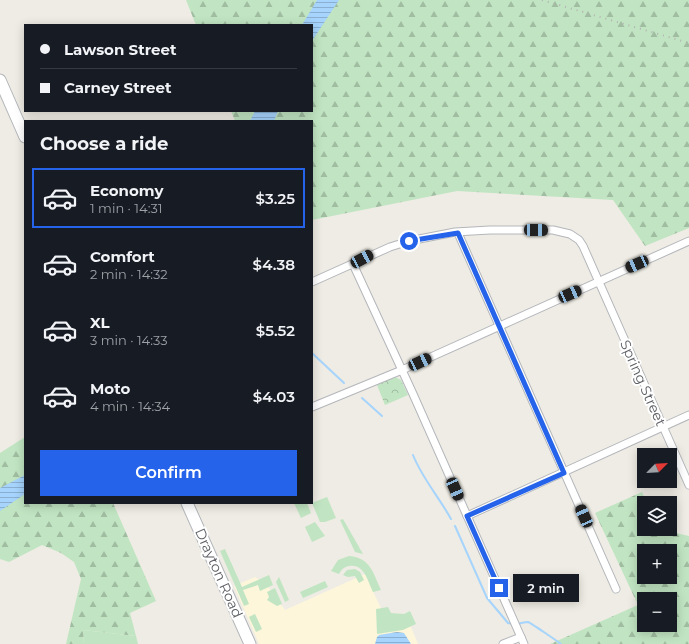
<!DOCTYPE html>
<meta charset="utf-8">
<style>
:root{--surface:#171b24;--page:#242831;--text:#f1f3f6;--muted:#9ea1a6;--line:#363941;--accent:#2563eb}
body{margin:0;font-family:Montserrat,sans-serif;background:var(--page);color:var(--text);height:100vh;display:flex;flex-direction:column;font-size:15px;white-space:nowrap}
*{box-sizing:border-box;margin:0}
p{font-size:13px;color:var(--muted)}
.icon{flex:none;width:22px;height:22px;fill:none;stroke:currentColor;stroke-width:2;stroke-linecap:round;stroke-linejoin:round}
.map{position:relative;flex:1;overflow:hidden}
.side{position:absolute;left:24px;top:120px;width:289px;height:384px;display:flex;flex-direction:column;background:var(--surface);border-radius:0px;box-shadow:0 2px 10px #0003}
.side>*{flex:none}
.hud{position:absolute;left:24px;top:24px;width:289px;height:88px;border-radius:0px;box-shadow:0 2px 10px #0003;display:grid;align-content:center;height:88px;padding:0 16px;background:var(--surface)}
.needle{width:26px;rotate:66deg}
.tools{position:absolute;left:637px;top:448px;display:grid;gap:8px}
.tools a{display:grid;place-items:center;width:40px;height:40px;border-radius:0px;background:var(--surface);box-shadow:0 2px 10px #0003;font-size:20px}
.end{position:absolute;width:18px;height:18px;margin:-9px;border:5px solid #2563eb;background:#fff;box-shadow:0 0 0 2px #fff}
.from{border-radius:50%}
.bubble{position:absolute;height:28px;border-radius:0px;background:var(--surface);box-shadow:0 2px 10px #0003;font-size:13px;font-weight:600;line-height:28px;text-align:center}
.car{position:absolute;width:12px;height:24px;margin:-12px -6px;border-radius:5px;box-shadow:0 0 3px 1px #0007;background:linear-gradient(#222 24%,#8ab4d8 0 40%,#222 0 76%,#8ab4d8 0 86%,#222 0)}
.hud b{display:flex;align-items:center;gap:14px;height:38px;font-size:15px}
.hud b+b{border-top:1px solid var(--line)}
.hud i{width:10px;height:10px;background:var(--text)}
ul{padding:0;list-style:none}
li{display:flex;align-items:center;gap:12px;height:60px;margin:0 8px 6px;padding:0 8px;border:2px solid transparent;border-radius:0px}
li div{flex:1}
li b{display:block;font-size:15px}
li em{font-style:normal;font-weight:600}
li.on{border-color:var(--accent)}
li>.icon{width:36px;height:36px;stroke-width:1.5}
h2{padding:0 16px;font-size:18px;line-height:48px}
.primary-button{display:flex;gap:8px;margin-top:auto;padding:8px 16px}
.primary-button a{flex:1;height:46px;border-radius:0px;background:var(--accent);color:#fff;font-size:16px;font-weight:600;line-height:46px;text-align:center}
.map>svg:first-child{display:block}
.commercial{fill:#fdf6db}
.green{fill:#c1e5c2}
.forest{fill:url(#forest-firs);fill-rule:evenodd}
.park{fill:url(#park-crowns)}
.water{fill:url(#water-rules)}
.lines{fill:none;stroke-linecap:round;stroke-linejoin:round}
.stream{stroke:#a6d4fc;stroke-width:2}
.minor-casing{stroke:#b4b6bb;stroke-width:9}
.secondary-casing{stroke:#b3b6bb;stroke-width:13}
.minor{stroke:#fff;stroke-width:7}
.secondary{stroke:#fff;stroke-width:11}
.rail{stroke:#b3b3b4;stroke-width:2;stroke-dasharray:1 5;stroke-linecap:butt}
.route{stroke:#2563eb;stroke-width:5}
.labels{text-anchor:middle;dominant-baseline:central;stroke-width:4;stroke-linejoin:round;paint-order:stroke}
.street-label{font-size:14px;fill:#5c5f64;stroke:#fff}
</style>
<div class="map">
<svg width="689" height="644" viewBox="0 0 689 644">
<defs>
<pattern id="forest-firs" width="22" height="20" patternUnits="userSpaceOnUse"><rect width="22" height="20" fill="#c1e5c2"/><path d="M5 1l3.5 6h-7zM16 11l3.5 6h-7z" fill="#a0bda1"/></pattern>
<pattern id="park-crowns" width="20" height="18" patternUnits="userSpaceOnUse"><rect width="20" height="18" fill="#c1e5c2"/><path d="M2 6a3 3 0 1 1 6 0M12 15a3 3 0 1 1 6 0" fill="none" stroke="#a0bda1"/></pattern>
<pattern id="water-rules" width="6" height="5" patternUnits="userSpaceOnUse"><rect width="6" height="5" fill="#a6d4fc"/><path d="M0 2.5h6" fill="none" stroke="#8aafd0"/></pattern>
</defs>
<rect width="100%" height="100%" fill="#eeece4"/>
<polygon class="commercial" points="365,574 390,628 408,620 418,644 259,644 234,586 255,577 267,585 285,610"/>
<g class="green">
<polygon points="327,497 336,518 325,522 320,522 312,503"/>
<polygon points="294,503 307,503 311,513 301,518"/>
<polygon points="343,519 363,554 355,552 340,520"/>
<polygon points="315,522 325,536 312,542 305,527"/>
<polygon points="225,549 242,587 269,575 273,585 260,591 258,585 243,590 249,604 244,606 220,551"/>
<path d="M349 556C371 558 373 573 381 590L373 592C368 581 364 563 349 566 344 567 342 569 339 574L331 571 338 560Z"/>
<polygon points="355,569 360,572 364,580 359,583 355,576 348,577 343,575 347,570"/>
<polygon points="279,577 289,600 285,602 276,582"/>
<polygon points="325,581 328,587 303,598 300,592"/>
<polygon points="275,588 282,604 277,606 267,600 269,597 267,592"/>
<polygon points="388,607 391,613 404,614 410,611 416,624 403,630 377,634 376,609"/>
<polygon points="255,614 262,629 256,632 249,617"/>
<polygon points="83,630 136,636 138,644 84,644"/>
</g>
<g class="forest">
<polygon points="186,0 689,0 689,228 645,246 613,200 457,191 312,220 312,121 235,121 231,111 312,111 312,25 196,25"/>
<polygon points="25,437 25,503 113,503 156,601 130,613 136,636 83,630 84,644 66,644 81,579 74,562 61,553 42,545 9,562 0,559 0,453"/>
<path d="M642 492 647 503H644V529H659L689 536V644H550L638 605 595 513ZM644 551H670V577H644ZM644 599H670V625H644Z"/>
</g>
<polygon class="park" points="395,377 401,380 408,395 385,405 377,385"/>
<g class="water">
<polygon points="317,0 339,0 312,41 312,25 302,25"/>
<polygon points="255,111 278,111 274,121 250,121"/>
<polygon points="25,475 25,494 0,511 0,488"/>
<polygon points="397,632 404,633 411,644 375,644 377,637 379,635"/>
</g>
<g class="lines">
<g class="stream">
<polyline points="312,353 344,383"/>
<polyline points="362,398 382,416"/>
<path d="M413 455C422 478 439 497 451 519"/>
<polyline points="455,526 487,598 508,623 513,624"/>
<path d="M518 624C521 623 525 622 528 622 531 623 557 641 561 644"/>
</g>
<defs>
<g id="minor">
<polyline points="458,233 616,589"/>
<polyline points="353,264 413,394 524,644"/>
<polyline points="312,282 390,247 409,241 455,232 490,230 553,230 570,234 579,240 583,246 689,485"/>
<polyline points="312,407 402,370 689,241"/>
<polyline points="467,516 689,415"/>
<polyline points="503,644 521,637"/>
</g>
<g id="secondary">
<polyline points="0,80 25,137"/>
<polyline points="187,503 250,644"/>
</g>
</defs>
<use href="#minor" class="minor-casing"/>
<use href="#secondary" class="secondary-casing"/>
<use href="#minor" class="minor"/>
<use href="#secondary" class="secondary"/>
<polyline class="rail" points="542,0 689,43"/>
</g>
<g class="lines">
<polyline class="route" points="409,241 458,233 564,473 467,516 499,588"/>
</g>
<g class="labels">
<g class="street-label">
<text transform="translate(643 383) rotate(66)">Spring Street</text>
<text transform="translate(219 573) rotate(66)">Drayton Road</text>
</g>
</g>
</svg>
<div class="tools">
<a><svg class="needle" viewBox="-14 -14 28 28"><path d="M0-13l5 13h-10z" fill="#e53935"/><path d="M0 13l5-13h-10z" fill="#9ea1a6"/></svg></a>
<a><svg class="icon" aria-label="layers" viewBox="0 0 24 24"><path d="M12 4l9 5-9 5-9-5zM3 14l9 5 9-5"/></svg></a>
<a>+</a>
<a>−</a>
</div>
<i class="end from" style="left:409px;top:241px"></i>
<i class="end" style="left:499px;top:588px"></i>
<div class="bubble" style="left:513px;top:574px;width:66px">2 min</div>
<i class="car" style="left:536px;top:230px;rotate:91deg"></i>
<i class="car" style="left:362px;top:259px;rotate:62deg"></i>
<i class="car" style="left:637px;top:264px;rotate:246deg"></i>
<i class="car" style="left:570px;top:294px;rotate:66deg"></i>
<i class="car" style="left:420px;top:362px;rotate:65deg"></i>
<i class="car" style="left:455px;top:489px;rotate:156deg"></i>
<i class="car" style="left:584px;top:516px;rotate:336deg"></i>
<div class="hud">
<b><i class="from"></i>Lawson Street</b>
<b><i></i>Carney Street</b>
</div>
<section class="side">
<h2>Choose a ride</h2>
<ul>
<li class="on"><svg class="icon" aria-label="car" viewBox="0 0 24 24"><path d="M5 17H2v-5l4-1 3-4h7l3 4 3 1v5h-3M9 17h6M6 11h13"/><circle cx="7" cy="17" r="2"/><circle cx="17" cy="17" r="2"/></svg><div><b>Economy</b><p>1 min · 14:31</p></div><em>$3.25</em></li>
<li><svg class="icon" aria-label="car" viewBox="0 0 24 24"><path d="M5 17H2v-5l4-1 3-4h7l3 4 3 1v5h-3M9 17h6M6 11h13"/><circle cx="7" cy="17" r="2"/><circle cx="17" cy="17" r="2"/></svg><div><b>Comfort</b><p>2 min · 14:32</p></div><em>$4.38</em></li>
<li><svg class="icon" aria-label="car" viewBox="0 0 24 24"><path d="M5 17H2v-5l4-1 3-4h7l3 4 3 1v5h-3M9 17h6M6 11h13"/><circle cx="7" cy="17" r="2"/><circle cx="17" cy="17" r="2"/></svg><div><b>XL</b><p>3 min · 14:33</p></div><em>$5.52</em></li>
<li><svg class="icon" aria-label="car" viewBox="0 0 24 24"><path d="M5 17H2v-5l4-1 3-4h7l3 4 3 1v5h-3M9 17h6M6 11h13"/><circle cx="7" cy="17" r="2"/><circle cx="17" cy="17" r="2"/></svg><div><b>Moto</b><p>4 min · 14:34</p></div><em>$4.03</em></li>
</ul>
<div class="primary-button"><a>Confirm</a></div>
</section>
</div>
